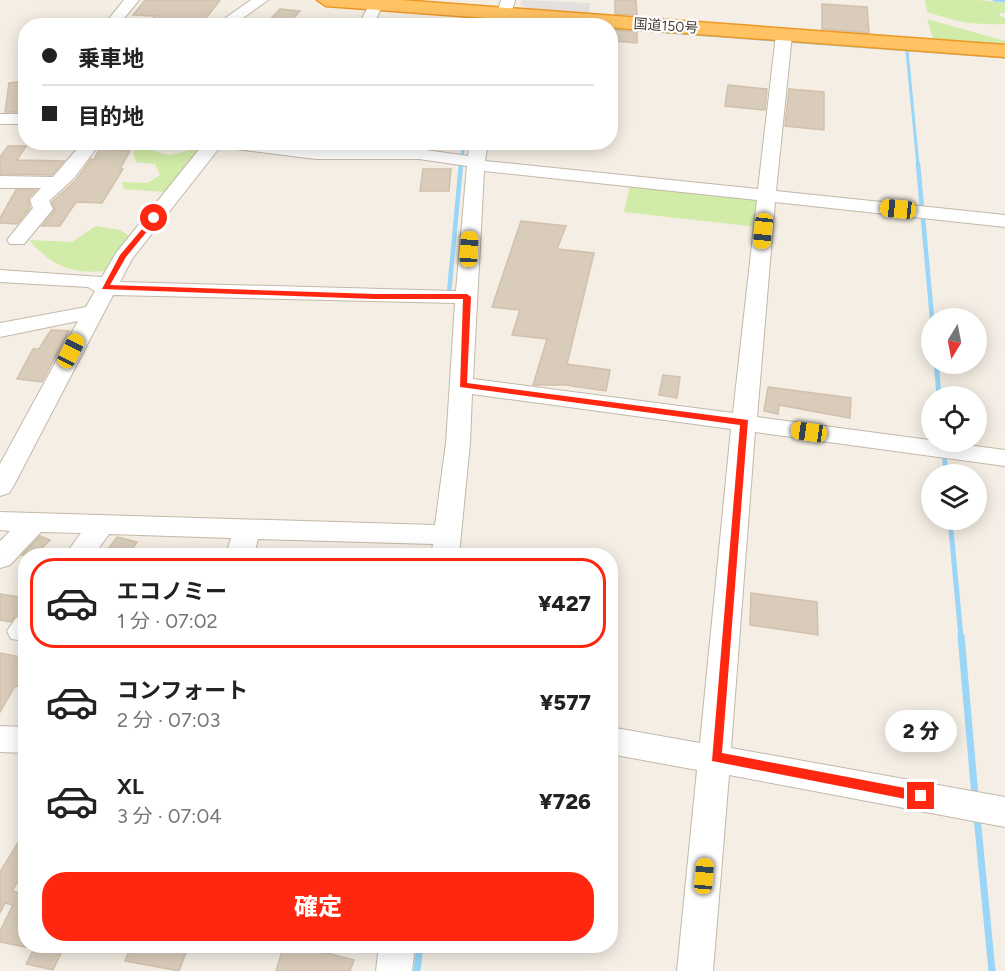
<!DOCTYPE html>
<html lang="ja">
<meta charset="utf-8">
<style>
:root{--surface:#fff;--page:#f2f2f2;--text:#222;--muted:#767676;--line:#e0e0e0;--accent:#ff270f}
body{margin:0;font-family:Figtree,"Noto Sans JP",sans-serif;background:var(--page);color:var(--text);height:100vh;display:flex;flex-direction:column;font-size:22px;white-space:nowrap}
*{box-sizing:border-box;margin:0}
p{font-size:20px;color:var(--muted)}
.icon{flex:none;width:33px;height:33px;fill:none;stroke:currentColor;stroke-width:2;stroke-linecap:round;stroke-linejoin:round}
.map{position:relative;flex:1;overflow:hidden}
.drawer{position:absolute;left:18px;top:548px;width:600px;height:405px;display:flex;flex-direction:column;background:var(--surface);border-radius:24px;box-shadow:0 3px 15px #0003}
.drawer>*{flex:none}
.banner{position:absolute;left:18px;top:18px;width:600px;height:132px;border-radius:24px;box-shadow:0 3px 15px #0003;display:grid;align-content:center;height:132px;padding:0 24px;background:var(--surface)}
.needle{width:39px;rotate:190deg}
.fabs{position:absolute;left:921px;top:308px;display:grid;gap:12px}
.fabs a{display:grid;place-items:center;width:66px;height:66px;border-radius:50%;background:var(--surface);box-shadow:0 3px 15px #0003;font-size:30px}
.end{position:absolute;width:27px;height:27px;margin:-14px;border:8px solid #ff270f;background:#fff;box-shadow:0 0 0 3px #fff}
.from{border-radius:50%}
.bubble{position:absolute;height:42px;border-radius:21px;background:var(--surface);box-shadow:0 3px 15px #0003;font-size:20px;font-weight:800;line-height:42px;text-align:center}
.car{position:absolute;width:18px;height:36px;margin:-18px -9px;border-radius:8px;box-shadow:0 0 4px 2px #0007;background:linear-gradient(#f5c518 24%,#345 0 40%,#f5c518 0 76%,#345 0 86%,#f5c518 0)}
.banner b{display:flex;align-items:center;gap:21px;height:57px;font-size:22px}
.banner b+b{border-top:2px solid var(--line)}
.banner i{width:15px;height:15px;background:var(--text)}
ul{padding:10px 0 0;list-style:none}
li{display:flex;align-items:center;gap:18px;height:90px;margin:0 12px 9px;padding:0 12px;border:3px solid transparent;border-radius:24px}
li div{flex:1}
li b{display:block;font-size:22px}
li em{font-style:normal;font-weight:800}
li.active{border-color:var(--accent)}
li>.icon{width:54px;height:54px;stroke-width:1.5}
.button{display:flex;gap:12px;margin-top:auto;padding:12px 24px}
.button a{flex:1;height:69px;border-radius:24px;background:var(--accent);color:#fff;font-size:24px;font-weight:800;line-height:69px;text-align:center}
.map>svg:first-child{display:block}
.green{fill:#d1eca8}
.parking{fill:#e4e0dd}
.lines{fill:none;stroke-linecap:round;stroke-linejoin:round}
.stream-far3{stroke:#99d6f7;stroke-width:3}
.stream-far2{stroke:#99d6f7;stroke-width:4.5}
.stream-far1{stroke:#99d6f7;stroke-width:5}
.stream{stroke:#99d6f7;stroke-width:7}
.building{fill:#d9ccbb;stroke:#d2c0ab;stroke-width:1.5}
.minor-casing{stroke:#c3b8a8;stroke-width:2}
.highway-casing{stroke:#ec9825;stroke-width:3}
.minor{fill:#fff;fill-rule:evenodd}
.highway{fill:#ffc363;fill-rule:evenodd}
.route{fill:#ff270f}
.labels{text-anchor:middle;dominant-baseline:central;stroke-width:4.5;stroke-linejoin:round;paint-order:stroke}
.far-street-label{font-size:14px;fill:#463e33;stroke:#fff}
</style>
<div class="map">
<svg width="1005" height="971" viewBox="0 0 1005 971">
<rect width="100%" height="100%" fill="#f4eee4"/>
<g class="green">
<path d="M925 0H978L1005 3V13H1000V16L1005 18V24C973 25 957 22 927 12Z"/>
<polygon points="927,19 1005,41 1005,47 934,41"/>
<polygon points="135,143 148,143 156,152 170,155 190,150 195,143 215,143 181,184 163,192 124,189 122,182 148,183 160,175 155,164 136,162 133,152"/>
<polygon points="630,185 760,198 757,227 624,212"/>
<path d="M96 226 120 230 136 240 115 270C77 275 55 270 29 240L72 242Z"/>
</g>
<polygon class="parking" points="523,0 590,3 589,15 534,11 520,5"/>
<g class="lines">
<g class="stream-far3">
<polyline points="994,0 1005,1"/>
<polyline points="488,22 488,26"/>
<polyline points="548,23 577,26"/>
<polyline points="610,28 1005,57"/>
<polyline points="907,51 918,165"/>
<polyline points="460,165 465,142"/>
</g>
<g class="stream-far2">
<polyline points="918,164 932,318"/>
<polyline points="454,294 449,293 461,164"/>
<polyline points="936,363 937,373"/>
</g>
<g class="stream-far1">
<polyline points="937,372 939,396"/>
<polyline points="943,441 946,474"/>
<polyline points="950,519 961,637"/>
</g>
<g class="stream">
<polyline points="961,636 975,796"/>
<polyline points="977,817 992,971"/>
<polyline points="417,971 420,945"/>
</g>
</g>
<g class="building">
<polygon points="145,0 220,0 200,26 149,23 155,16 133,15"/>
<polygon points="615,0 636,0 637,15 615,14"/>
<polygon points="822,4 867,7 869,33 822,29"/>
<polygon points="280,9 300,11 286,26 264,26"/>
<polygon points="614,30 637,32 637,43 614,41"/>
<polygon points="26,81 26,112 5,112 9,83"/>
<polygon points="728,85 767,89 765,110 725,106"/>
<polygon points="789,89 824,92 824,130 785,126"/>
<polygon points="8,146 26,146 17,160 64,161 52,175 0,174 0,157"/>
<polygon points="99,149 130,151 120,169 123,169 102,203 76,202 60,226 42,226 55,210 52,202 76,180 91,159 94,160"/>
<polygon points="423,169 451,169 449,191 420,191"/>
<polygon points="16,190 36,190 28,198 30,208 17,224 0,223 0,218"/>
<polygon points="521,221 566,226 557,249 594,253 567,364 610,370 606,391 566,385 533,385 547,339 512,335 520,310 492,307"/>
<polygon points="51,330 69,331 42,382 17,379 33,349 39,349"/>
<polygon points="663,375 680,377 677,398 659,395"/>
<polygon points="768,387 851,398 850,418 779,405 778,414 764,411"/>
<polygon points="40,536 50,540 35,555 22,555"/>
<polygon points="117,537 137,542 128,555 104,555"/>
<polygon points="751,593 817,602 818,635 750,625"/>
<polygon points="0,594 26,598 26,613 15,616 11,622 0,620"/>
<polygon points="0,653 26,658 26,688 15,686 0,712"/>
<polygon points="26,830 26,868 12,891 20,893 26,882 26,947 0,942 0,931 13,905 5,903 0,913 0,872"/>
<polygon points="36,945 65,945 53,970 26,964"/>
<polygon points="131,945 189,945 179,971 125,961"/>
<polygon points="284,945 308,945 307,948 354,960 350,971 276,971"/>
</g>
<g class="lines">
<defs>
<g id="minor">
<polygon points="124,0 139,0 118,26 103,26"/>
<polygon points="251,0 268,0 232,26 214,26"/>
<polygon points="501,0 515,0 508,26 493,26"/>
<polygon points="371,1 381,1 383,4 373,26 358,26"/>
<path d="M784 30 792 35 776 191 1005 215V227L775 202 757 417 1005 450V466L755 432 731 748 1005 797V827L729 775 713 971H677L697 770 610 754V727L700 743 731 429 472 394 470 443 459 555H431L433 544 258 539 254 555H226L231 538 109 534 94 555H65L81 533 41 532 10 565 0 568V541L10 531 0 530V512L435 525 446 443 455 303 113 295 13 487 9 493 0 496V464L78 321 0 337V323L86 307 95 291 88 287 0 282V270L102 277 116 253 205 142H268L316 149H419L468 156 470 142H488L485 161 758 189 776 35ZM220 147 316 159H419L467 166 456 291 120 282 132 259ZM484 171 757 200 733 413 473 379Z"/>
<rect x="0" y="114" width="26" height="10"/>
<polygon points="83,142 101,142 74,178 49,201 53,209 24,244 10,244 7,240 33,208 30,200 41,188 0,188 0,176 53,177"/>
<polygon points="26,615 26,641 11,639 7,631 16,618"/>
<polygon points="0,726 26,727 26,753 0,752"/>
<polygon points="379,945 415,945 412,971 376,971"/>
</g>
<polygon id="highway" points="317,0 400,0 1005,45 1005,57 326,6"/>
</defs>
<use href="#minor" class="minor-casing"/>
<use href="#highway" class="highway-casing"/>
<use href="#minor" class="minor"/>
<use href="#highway" class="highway"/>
</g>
<polygon class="route" points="154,215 158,218 126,257 110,285 375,294 467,294 471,297 467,383 748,420 722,753 921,791 927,796 925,800 921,802 712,761 740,425 460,387 463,299 375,299 102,289 120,255"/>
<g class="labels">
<g class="far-street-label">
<text transform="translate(666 26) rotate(4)">国道150号</text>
</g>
</g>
</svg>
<div class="fabs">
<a><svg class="needle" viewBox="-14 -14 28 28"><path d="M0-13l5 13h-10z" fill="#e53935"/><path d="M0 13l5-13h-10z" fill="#767676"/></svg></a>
<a><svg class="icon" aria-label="locate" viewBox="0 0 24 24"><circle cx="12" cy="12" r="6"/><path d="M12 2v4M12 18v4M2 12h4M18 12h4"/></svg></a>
<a><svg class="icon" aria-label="layers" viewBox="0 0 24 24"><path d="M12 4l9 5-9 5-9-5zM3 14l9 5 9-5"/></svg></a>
</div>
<i class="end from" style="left:154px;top:218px"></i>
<i class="end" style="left:921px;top:796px"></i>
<div class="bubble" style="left:885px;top:710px;width:72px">2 分</div>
<i class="car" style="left:898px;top:209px;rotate:276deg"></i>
<i class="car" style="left:763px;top:231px;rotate:186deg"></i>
<i class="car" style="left:469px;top:249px;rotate:3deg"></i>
<i class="car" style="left:71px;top:351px;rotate:27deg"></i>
<i class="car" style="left:809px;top:432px;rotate:278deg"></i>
<i class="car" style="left:704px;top:876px;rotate:5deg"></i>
<div class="banner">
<b><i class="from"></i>乗車地</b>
<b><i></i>目的地</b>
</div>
<section class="drawer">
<ul>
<li class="active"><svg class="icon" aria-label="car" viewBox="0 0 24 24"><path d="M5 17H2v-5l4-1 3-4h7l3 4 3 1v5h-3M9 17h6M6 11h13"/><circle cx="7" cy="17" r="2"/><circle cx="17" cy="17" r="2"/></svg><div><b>エコノミー</b><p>1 分 · 07:02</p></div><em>¥427</em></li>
<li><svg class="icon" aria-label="car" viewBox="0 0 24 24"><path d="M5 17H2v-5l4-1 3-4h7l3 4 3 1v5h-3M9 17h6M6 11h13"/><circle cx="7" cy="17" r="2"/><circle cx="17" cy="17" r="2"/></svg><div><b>コンフォート</b><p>2 分 · 07:03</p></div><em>¥577</em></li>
<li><svg class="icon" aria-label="car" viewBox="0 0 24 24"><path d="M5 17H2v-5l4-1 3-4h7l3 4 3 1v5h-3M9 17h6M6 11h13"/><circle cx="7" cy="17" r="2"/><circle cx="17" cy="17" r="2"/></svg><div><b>XL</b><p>3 分 · 07:04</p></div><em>¥726</em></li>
</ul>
<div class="button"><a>確定</a></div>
</section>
</div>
